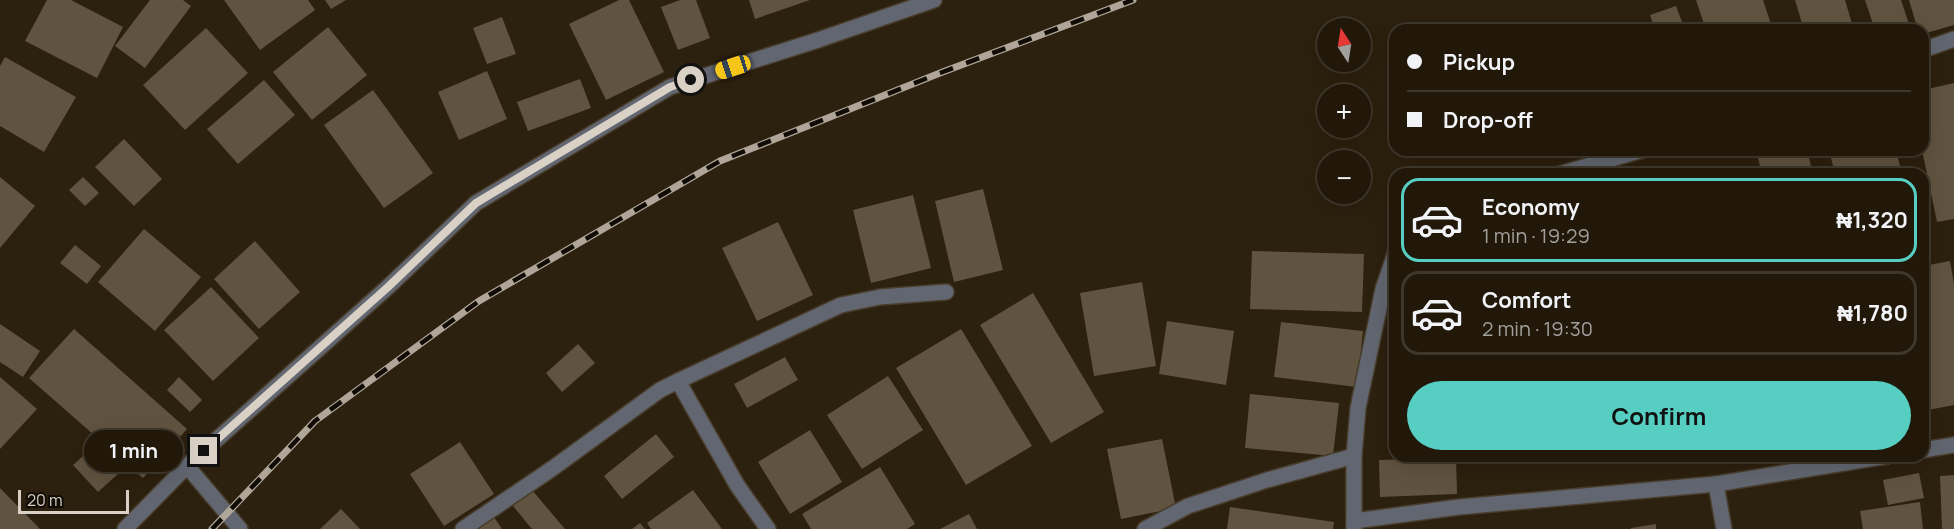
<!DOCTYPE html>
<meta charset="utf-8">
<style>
:root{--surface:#21180a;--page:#292113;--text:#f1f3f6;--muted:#a2a09c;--line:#3e372b;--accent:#56cec2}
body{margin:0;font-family:Manrope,sans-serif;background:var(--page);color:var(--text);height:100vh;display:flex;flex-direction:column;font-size:22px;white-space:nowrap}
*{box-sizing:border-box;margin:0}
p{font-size:20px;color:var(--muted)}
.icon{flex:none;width:33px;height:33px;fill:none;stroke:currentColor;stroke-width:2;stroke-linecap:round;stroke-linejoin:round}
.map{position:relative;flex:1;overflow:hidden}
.side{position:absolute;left:1389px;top:168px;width:540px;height:294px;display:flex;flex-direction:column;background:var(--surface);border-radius:18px;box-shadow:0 6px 24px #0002,0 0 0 2px var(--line)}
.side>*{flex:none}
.guide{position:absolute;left:1389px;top:24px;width:540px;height:132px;border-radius:18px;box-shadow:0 6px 24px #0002,0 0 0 2px var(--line);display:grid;align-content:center;height:132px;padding:0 18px;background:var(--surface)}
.needle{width:39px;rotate:348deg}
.fabs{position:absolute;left:1317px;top:18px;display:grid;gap:12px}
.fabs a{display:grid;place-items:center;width:54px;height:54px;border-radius:50%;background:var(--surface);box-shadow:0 6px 24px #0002,0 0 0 2px var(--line);font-size:30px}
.scale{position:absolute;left:18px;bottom:15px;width:111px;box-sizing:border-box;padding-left:6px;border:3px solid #d9d1c6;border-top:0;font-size:16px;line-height:21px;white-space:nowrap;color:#d9d1c6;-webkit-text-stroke:4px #100b05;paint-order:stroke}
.end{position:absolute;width:27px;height:27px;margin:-14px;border:8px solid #d9d1c6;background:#111;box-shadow:0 0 0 3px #111}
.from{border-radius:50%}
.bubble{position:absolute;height:42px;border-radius:21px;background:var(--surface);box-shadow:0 6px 24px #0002,0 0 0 2px var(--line);font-size:20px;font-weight:700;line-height:42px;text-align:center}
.car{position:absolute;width:18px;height:36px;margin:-18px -9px;border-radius:8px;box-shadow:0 0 4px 2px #0007;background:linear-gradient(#f5c518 24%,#345 0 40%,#f5c518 0 76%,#345 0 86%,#f5c518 0)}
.guide b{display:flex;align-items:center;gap:21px;height:57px;font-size:22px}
.guide b+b{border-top:2px solid var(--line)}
.guide i{width:15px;height:15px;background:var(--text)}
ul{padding:10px 0 0;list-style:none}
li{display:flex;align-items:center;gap:18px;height:84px;margin:0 12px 9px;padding:0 6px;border:3px solid var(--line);border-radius:18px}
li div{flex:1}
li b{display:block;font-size:22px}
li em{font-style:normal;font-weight:700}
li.selected{border-color:var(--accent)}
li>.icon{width:54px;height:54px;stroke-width:1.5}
.primary-button{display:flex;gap:12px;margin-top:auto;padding:12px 18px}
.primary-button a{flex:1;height:69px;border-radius:36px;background:var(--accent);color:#111;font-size:24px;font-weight:700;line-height:69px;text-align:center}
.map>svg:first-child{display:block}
.building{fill:#60533f}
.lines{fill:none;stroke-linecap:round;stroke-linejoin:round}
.minor-casing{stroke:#483c2b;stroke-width:18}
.minor{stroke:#626670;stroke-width:15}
.rail-casing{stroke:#afa699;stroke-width:7}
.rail{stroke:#100b05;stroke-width:4.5;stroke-dasharray:14;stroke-linecap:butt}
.route{stroke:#d9d1c6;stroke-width:8}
</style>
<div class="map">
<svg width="1954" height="529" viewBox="0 0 1954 529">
<rect width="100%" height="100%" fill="#2c200e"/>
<g class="building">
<polygon points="47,0 71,0 123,27 97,78 25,41"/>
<polygon points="150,0 183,0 191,6 145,68 115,46"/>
<polygon points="224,0 308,0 315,10 260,50"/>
<polygon points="325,0 346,0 331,9"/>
<polygon points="619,0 629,0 664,72 606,100 569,24"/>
<polygon points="680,0 696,0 710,38 678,50 661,7"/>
<polygon points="749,0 810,0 755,19"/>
<polygon points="1696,0 1763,0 1773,30 1706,30"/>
<polygon points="1795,0 1845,0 1853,27 1841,30 1804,30"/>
<polygon points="1865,0 1901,0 1911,30 1875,30"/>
<polygon points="1909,0 1954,0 1954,25 1923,34 1923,30 1918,30"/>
<polygon points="1676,6 1685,30 1655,30 1650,15"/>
<polygon points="502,17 516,54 487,64 473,28"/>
<polygon points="328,27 367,75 312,120 273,72"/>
<polygon points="206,28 248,73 185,130 143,85"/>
<polygon points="5,57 76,97 44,152 0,126 0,66"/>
<polygon points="487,71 507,119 459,140 438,92"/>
<polygon points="580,79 591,108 528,131 517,102"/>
<polygon points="264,80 295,115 238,164 207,129"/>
<polygon points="1954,83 1954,219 1937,222 1922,150 1923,90"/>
<polygon points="373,90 433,173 384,208 324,125"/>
<polygon points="124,139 162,179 134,206 95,167"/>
<polygon points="1756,150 1807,150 1813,174 1762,174"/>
<polygon points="1829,150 1896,150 1902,174 1835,174"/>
<polygon points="1662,167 1664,174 1645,174"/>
<polygon points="0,177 35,206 0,248"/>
<polygon points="83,177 99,193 85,206 69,190"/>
<polygon points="983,189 1003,270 954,282 935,201"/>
<polygon points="913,195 931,268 871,283 853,210"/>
<polygon points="778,222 813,295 757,321 722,248"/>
<polygon points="144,229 201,277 155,331 98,282"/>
<polygon points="255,241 300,292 259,329 214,279"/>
<polygon points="75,245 101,266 87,284 60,263"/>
<polygon points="1252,251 1364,254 1362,312 1250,309"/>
<polygon points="1950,261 1954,284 1954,405 1923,411 1923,266"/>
<polygon points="1142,282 1156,366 1094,376 1080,293"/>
<polygon points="211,287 259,338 213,381 164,330"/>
<polygon points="1033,293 1104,412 1051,443 980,325"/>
<polygon points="1167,321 1234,331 1226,385 1159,374"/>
<polygon points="1281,322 1363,331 1357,387 1274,377"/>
<polygon points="0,324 40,351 23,377 0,362"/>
<polygon points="74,329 187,429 143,478 29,378"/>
<polygon points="961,329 1032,446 966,485 896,368"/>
<polygon points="578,344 595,363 562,392 546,373"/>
<polygon points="785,357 798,380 747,408 734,384"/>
<polygon points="888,376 923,430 862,469 827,415"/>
<polygon points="0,377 37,409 0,449"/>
<polygon points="179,377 202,400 190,412 167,390"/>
<polygon points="1250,394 1339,403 1333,456 1245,448"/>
<polygon points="810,430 842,482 790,514 758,462"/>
<polygon points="656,434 674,457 622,499 604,476"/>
<polygon points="1162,439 1176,508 1121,519 1107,449"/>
<polygon points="460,442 494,494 444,526 410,474"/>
<polygon points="93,447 118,474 98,492 73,465"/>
<polygon points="1456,458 1457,494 1380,497 1379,460"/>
<polygon points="880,467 915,524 907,529 811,529 802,514"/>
<polygon points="1919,473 1924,498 1888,505 1883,480"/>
<polygon points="1954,475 1954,529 1942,529 1940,476"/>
<polygon points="0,488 40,529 0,529"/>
<polygon points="532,490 565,529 532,529 513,506"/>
<polygon points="693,490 722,529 651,529 647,523"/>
<polygon points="1920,502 1923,529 1863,529 1860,511"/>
<polygon points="1230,507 1334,522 1333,529 1227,529"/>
<polygon points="341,509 360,529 320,529"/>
<polygon points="492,514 502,529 469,529"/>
<polygon points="969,514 977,529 940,529"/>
<polygon points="640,523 645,529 632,529"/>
<polygon points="1656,524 1656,529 1631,529 1631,528"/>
</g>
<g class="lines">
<defs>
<g id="minor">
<polyline points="1923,50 1954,39"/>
<polyline points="1560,174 1642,150"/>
<polyline points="678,381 737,485 768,529"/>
<polyline points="1923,450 1954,445"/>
<polyline points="187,466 240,529"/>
<polyline points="1716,484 1724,529"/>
<polyline points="1354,521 1459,507 1716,484 1887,456"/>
<polyline points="1354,528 1354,456 1358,408 1383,289 1395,254"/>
<polyline points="125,529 187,466 388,287 476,203 670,87 818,40 934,0"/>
<polyline points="463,529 553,468 660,390 678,381 841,305 880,297 946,292"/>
<polyline points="1145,529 1188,506 1267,480 1354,456"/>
</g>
</defs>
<use href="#minor" class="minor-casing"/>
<use href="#minor" class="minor"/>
<defs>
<polyline id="rail" points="212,529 315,421 479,301 720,161 940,73 1133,0"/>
</defs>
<use href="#rail" class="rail-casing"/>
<use href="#rail" class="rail"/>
</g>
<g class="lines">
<polyline class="route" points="204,451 388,287 476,203 670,87 691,80"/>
</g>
</svg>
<div class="fabs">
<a><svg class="needle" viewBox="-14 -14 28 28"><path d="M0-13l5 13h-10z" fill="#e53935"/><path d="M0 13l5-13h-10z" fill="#a2a09c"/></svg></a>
<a>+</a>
<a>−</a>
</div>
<div class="scale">20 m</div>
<i class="end from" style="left:691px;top:80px"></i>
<i class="end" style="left:204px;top:451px"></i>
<div class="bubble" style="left:84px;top:430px;width:99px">1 min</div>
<i class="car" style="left:733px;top:67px;rotate:252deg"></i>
<div class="guide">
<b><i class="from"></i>Pickup</b>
<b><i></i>Drop-off</b>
</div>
<section class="side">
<ul>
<li class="selected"><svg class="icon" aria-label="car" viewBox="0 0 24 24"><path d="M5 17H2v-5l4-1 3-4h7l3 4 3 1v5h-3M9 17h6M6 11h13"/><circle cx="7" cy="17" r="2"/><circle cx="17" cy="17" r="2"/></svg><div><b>Economy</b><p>1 min · 19:29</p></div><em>₦1,320</em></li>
<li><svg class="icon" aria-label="car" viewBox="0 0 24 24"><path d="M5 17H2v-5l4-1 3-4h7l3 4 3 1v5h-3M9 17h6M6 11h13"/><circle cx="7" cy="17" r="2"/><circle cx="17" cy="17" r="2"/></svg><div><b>Comfort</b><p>2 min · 19:30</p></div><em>₦1,780</em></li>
</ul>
<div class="primary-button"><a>Confirm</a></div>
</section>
</div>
